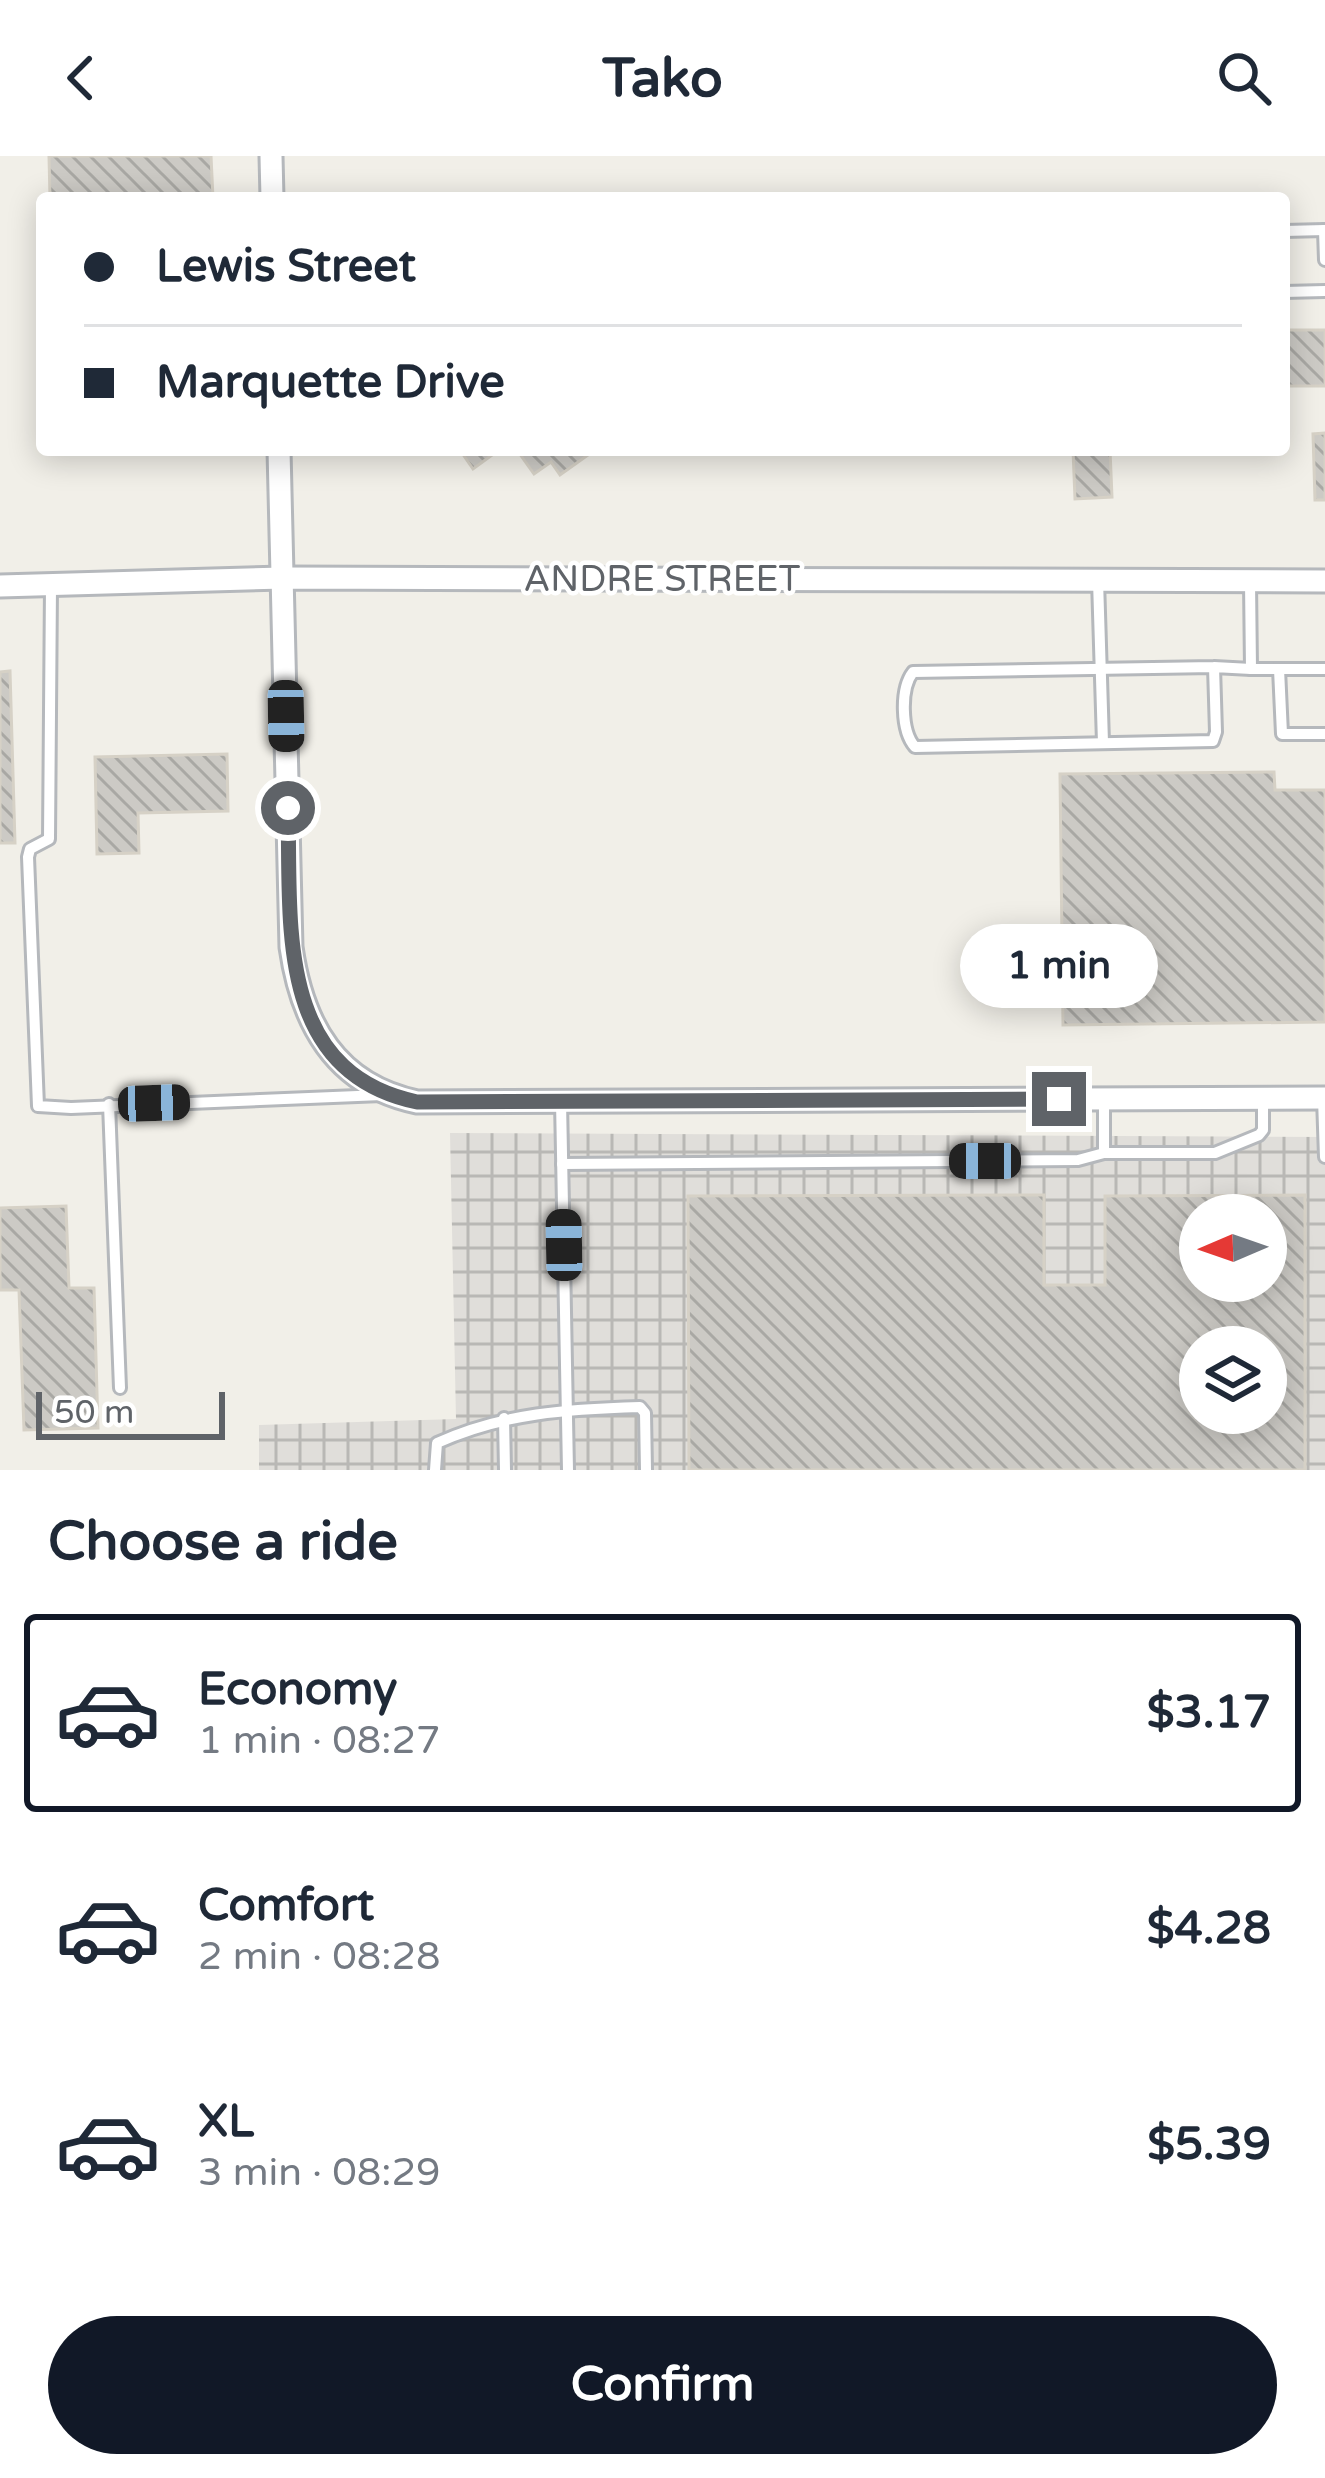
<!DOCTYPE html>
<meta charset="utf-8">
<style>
:root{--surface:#fff;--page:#f6f6f7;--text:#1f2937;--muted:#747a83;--line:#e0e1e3;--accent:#111827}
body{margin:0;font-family:"Varela Round",sans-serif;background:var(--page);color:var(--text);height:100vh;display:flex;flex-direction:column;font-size:45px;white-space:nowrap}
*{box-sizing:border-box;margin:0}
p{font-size:39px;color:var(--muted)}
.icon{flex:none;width:66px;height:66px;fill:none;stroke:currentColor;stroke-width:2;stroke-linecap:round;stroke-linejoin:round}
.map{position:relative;height:1314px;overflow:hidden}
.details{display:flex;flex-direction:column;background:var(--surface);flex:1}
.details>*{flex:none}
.guide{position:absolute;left:36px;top:36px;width:1254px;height:264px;border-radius:12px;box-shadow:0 6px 30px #0003;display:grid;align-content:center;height:264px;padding:0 48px;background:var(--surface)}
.needle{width:78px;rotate:268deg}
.tools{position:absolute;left:1179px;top:1038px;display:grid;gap:24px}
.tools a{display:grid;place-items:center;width:108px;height:108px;border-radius:50%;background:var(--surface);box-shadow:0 6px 30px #0003;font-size:60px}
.scale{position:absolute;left:36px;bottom:30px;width:189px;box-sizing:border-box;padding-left:12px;border:6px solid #5f6368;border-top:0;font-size:33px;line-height:42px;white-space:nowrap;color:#5f6368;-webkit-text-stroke:9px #fff;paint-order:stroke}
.end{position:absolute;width:54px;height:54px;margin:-27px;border:15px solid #5f6368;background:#fff;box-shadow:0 0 0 6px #fff}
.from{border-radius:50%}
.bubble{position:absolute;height:84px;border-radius:42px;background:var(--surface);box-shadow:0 6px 30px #0003;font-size:39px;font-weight:800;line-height:84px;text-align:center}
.car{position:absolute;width:36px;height:72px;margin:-36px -18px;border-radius:15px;box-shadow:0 0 9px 3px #0007;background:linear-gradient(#222 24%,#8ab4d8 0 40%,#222 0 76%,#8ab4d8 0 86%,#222 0)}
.guide b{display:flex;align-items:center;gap:42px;height:114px;font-size:45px}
.guide b+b{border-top:3px solid var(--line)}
.guide i{width:30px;height:30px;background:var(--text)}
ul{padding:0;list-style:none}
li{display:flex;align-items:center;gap:36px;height:198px;margin:0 24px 18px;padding:0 24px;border:6px solid transparent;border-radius:12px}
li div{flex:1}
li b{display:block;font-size:45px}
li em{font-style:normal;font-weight:800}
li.current{border-color:var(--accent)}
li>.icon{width:108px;height:108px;stroke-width:1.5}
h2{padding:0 48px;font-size:54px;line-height:144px}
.cta{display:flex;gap:24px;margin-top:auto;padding:24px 48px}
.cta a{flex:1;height:138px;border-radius:72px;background:var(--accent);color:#fff;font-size:48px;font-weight:800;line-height:138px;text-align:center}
header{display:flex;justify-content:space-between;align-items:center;height:156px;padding:0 48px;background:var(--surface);font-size:54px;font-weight:800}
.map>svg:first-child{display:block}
.industrial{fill:url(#industrial-grid);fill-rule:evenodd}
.building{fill:url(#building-back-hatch);stroke:#d6d1c6;stroke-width:3;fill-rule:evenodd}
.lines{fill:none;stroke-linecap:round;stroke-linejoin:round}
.service-casing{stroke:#b5b8bc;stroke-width:16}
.minor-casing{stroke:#b5b8bc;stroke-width:27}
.service{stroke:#fff;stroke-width:10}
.minor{stroke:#fff;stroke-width:21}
.route{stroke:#5f6368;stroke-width:15}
.labels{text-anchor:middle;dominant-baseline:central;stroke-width:9;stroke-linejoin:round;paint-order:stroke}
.street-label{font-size:36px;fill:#5f6368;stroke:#fff}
</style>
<header><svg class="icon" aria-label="back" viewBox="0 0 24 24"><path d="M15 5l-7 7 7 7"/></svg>Tako<svg class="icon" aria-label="search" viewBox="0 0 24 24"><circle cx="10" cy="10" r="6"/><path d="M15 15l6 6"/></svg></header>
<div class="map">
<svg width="1325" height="1314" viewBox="0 0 1325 1314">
<defs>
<pattern id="industrial-grid" width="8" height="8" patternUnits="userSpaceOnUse" patternTransform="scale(3)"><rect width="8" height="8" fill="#e0deda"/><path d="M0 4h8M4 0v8" fill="none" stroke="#b9b8b5"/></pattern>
<pattern id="building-back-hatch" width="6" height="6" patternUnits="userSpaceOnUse" patternTransform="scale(3)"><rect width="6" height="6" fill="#cccac5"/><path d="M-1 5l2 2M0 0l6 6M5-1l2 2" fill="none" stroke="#a9a8a4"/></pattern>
</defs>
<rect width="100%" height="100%" fill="#f1efe8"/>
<path class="industrial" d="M450 977 1325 981V1314H259V1269L456 1263ZM1200 1059H1266V1125H1200ZM1200 1191H1266V1257H1200Z"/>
<g class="building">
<polygon points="49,0 211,0 213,42 50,42"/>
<rect x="1284" y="174" width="41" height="56"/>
<polygon points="1325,277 1325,344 1315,344 1313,278"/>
<polygon points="460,294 499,294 473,313"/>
<polygon points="517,294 595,294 560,319 551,306 534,318"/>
<polygon points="1073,294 1110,294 1112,341 1075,343"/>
<polygon points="10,515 15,687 0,687 0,516"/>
<polygon points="227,598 228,655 138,657 139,697 97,698 95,601"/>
<polygon points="1274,616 1275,634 1325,634 1325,866 1063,869 1060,618"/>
<path d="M1044 1039V1129H1105V1040L1305 1039V1314H689L688 1040ZM1200 1059H1266V1125H1200ZM1200 1191H1266V1257H1200Z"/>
<polygon points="66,1050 69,1132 94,1132 98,1272 24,1274 19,1134 0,1134 0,1052"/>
</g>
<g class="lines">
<defs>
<g id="service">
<polyline points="1324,74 1325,104"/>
<polyline points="1284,75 1325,74"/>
<polyline points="1284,136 1325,135"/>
<polyline points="1098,424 1103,587"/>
<polyline points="51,430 49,683 30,693 28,701 38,950 71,952 382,939"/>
<path d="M1214 511 1216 576 1213 585 915 591C901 575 900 533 913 516L1214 511 1251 513 1250 426"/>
<polyline points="1251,513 1325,513"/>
<polyline points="1279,513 1282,578 1325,578"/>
<polyline points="1323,942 1325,1001"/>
<polyline points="561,945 568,1314"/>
<polyline points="109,948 120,1232"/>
<polyline points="1104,997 1215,997 1259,979 1263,974 1263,942"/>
<polyline points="562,1008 1078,1004 1104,997 1104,943"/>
<polyline points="504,1262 505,1314"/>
<path d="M435 1314 437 1287C503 1257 569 1253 640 1251L645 1257 646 1314"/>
</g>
<g id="minor">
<polyline points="271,0 272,42"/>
<path d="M279 294 291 791C302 869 336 929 417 946L1325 942"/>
<polyline points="0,430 283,422 1325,425"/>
</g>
</defs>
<use href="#service" class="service-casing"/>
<use href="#minor" class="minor-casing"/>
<use href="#service" class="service"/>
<use href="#minor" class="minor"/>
</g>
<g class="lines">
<path class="route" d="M288 652C291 767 274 916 417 946L1059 943"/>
</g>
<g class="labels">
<g class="street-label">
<text x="662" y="423">ANDRE STREET</text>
</g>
</g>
</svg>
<div class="tools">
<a><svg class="needle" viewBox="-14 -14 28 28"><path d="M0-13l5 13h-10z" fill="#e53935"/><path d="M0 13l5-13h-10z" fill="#747a83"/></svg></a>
<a><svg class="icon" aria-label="layers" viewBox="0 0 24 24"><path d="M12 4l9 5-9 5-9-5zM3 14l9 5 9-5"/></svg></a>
</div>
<div class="scale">50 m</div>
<i class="end from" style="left:288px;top:652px"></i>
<i class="end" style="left:1059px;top:943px"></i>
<div class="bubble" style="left:960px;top:768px;width:198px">1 min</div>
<i class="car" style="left:286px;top:560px;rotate:179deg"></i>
<i class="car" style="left:154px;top:947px;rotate:88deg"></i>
<i class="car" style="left:985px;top:1005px;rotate:270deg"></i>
<i class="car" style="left:564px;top:1089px;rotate:359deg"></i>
<div class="guide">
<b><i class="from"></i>Lewis Street</b>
<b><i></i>Marquette Drive</b>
</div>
</div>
<section class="details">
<h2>Choose a ride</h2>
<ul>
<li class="current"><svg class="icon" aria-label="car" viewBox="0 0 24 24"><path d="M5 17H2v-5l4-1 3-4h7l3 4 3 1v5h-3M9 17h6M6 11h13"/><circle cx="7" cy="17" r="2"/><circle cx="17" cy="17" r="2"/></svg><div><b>Economy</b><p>1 min · 08:27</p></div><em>$3.17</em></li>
<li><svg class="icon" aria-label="car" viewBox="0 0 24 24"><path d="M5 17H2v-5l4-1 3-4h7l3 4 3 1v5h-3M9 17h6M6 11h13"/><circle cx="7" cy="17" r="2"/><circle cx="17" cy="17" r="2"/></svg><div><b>Comfort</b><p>2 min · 08:28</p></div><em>$4.28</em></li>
<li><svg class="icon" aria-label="car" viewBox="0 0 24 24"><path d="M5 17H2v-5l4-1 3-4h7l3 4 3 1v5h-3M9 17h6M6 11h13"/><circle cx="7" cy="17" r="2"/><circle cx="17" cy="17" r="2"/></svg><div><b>XL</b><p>3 min · 08:29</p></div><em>$5.39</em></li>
</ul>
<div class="cta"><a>Confirm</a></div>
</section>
